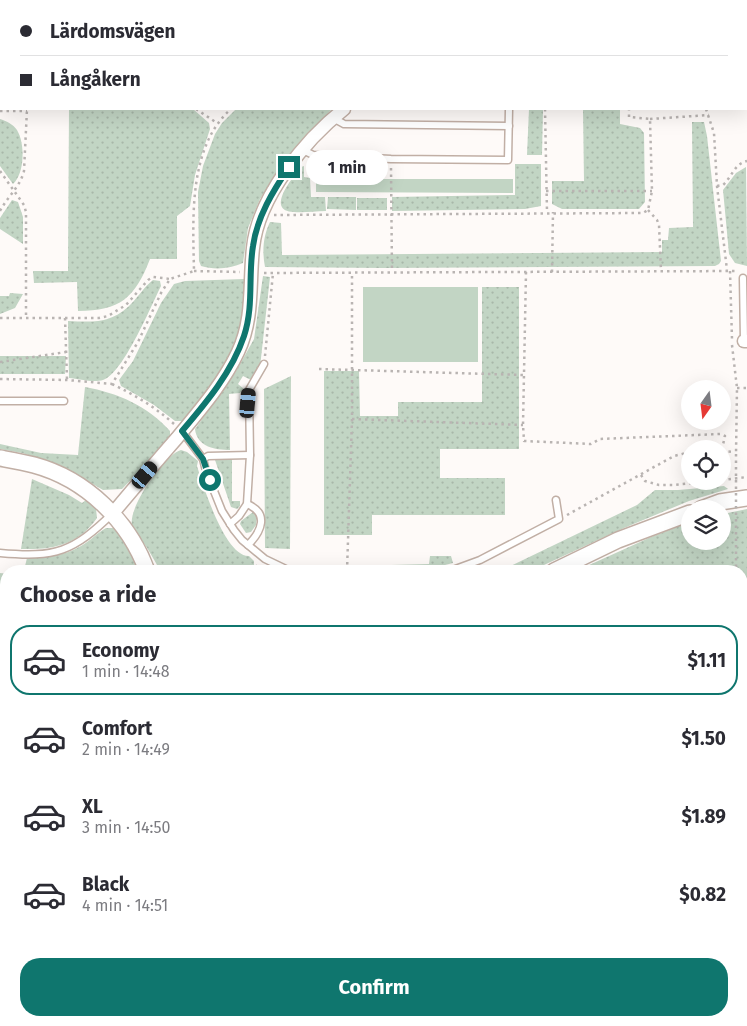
<!DOCTYPE html>
<meta charset="utf-8">
<style>
:root{--surface:#fff;--page:#f7f7f7;--text:#2b2b33;--muted:#7c7c81;--line:#e1e1e2;--accent:#0f766e}
body{margin:0;font-family:"Fira Sans",sans-serif;background:var(--page);color:var(--text);height:100vh;display:flex;flex-direction:column;font-size:19px;white-space:nowrap}
*{box-sizing:border-box;margin:0}
p{font-size:16px;color:var(--muted)}
.icon{flex:none;width:28px;height:28px;fill:none;stroke:currentColor;stroke-width:2;stroke-linecap:round;stroke-linejoin:round}
.map{position:relative;flex:1;overflow:hidden}
.panel{position:absolute;left:0px;top:565px;width:748px;height:461px;display:flex;flex-direction:column;background:var(--surface);border-radius:20px 20px 0 0;box-shadow:0 5px 20px #0002}
.panel>*{flex:none}
.top-card{position:absolute;left:0px;top:0px;width:748px;height:110px;box-shadow:0 5px 20px #0002;display:grid;align-content:center;height:110px;padding:0 20px;background:var(--surface)}
.needle{width:32px;rotate:194deg}
.controls{position:absolute;left:681px;top:380px;display:grid;gap:10px}
.controls a{display:grid;place-items:center;width:50px;height:50px;border-radius:50%;background:var(--surface);box-shadow:0 5px 20px #0002;font-size:25px}
.end{position:absolute;width:22px;height:22px;margin:-11px;border:6px solid #0f766e;background:#fff;box-shadow:0 0 0 2px #fff}
.from{border-radius:50%}
.bubble{position:absolute;height:35px;border-radius:18px;background:var(--surface);box-shadow:0 5px 20px #0002;font-size:16px;font-weight:700;line-height:35px;text-align:center}
.car{position:absolute;width:15px;height:30px;margin:-15px -8px;border-radius:6px;box-shadow:0 0 4px 1px #0007;background:linear-gradient(#222 24%,#8ab4d8 0 40%,#222 0 76%,#8ab4d8 0 86%,#222 0)}
.top-card b{display:flex;align-items:center;gap:18px;height:48px;font-size:19px}
.top-card b+b{border-top:1px solid var(--line)}
.top-card i{width:12px;height:12px;background:var(--text)}
ul{padding:0;list-style:none}
li{display:flex;align-items:center;gap:15px;height:70px;margin:0 10px 8px;padding:0 10px;border:2px solid transparent;border-radius:20px}
li div{flex:1}
li b{display:block;font-size:19px}
li em{font-style:normal;font-weight:700}
li.selected{border-color:var(--accent)}
li>.icon{width:45px;height:45px;stroke-width:1.5}
h2{padding:0 20px;font-size:22px;line-height:60px}
.primary-button{display:flex;gap:10px;margin-top:auto;padding:10px 20px}
.primary-button a{flex:1;height:58px;border-radius:20px;background:var(--accent);color:#fff;font-size:20px;font-weight:700;line-height:58px;text-align:center}
.map>svg:first-child{display:block}
.grass{fill:url(#grass-dots)}
.forest{fill:url(#forest-firs)}
.garden{fill:#c2d5c4}
.lines{fill:none;stroke-linecap:round;stroke-linejoin:round}
.service-casing{stroke:#c1afa5;stroke-width:9}
.minor-casing{stroke:#c1afa5;stroke-width:15}
.tertiary-casing{stroke:#c1afa5;stroke-width:18}
.path{stroke:#b9b4b2;stroke-width:2.5;stroke-dasharray:2.5 4;stroke-linecap:butt}
.service{stroke:#fff;stroke-width:6}
.minor{stroke:#fff;stroke-width:12}
.tertiary{stroke:#fff;stroke-width:15}
.path-bridge{stroke:#b9b4b2;stroke-width:2.5;stroke-dasharray:2.5 4;stroke-linecap:butt}
.route{stroke:#0f766e;stroke-width:6}
</style>
<div class="map">
<svg width="747" height="1026" viewBox="0 0 747 1026">
<defs>
<pattern id="grass-dots" width="8" height="8" patternUnits="userSpaceOnUse" patternTransform="scale(1.25)"><rect width="8" height="8" fill="#c2d5c4"/><path d="M2 2h.1M6 6h.1" fill="none" stroke="#a8b7a9" stroke-width="1.8" stroke-linecap="round"/></pattern>
<pattern id="forest-firs" width="22" height="20" patternUnits="userSpaceOnUse" patternTransform="scale(1.25)"><rect width="22" height="20" fill="#c2d5c4"/><path d="M5 1l3.5 6h-7zM16 11l3.5 6h-7z" fill="#a8b7a9"/></pattern>
</defs>
<rect width="100%" height="100%" fill="#fefaf8"/>
<g class="grass">
<polygon points="147,0 285,1 4,1"/>
<polygon points="347,0 501,0 501,1 346,1"/>
<path d="M69 109H193L209 123 210 129 195 175 190 206 177 216V259H150C135 298 120 311 78 311L77 282 34 283 33 271H68Z"/>
<path d="M236 109H332L293 152 260 199 248 228 243 263C230 269 214 270 201 266L199 261 198 192 203 166 215 134 222 123Z"/>
<polygon points="529,109 543,109 542,155 527,155"/>
<polygon points="583,109 620,109 620,124 640,128 644,133 645,202 639,209 562,209 552,204 552,181 584,181"/>
<path d="M0 119C6 121 13 124 17 130 25 143 25 173 13 184L0 166Z"/>
<path d="M692 122H704L707 136 721 261 719 264 715 266 384 268 265 267C262 252 263 236 270 222L281 223 282 255 662 252V240H668L669 228 693 227Z"/>
<polygon points="515,164 541,164 541,206 525,209 392,211 392,197 515,195"/>
<path d="M304 166V177L310 178 311 197H325L326 211C315 211 304 213 294 212 264 211 294 176 301 167Z"/>
<polygon points="746,167 747,266 735,263 729,254 723,190 736,173"/>
<polygon points="328,197 356,197 356,210 327,209"/>
<rect x="357" y="198" width="30" height="12"/>
<polygon points="12,200 18,202 23,217 23,244 0,229 0,218"/>
<path d="M263 276 270 277 260 367 251 380 243 376 238 384 244 389 240 393 229 394 230 450C215 450 197 447 195 429L235 373 254 339Z"/>
<path d="M244 279C244 293 245 308 242 322 233 361 207 391 183 421H175L154 405 121 386 119 380 133 361 161 303 174 284 185 281Z"/>
<path d="M153 280 160 281 161 286C151 306 123 374 103 380 94 383 79 379 69 378L68 321C94 322 111 324 131 304 139 296 144 287 153 280Z"/>
<polygon points="482,287 519,287 519,449 440,449 440,478 505,478 505,515 372,515 372,535 324,535 324,371 359,371 360,416 398,416 398,402 482,402"/>
<polygon points="10,293 23,294 15,308 0,314 0,296 9,296"/>
<polygon points="0,356 66,356 65,374 0,374"/>
<polygon points="291,376 290,549 265,548 264,389"/>
<path d="M85 387C118 393 148 406 170 431V436L153 457 122 489 103 490 67 469 45 460 22 453 0 449V444L41 453 78 455Z"/>
<path d="M181 450 187 452 198 461 197 466C203 485 225 557 249 556L254 561V565L246 571H160C155 561 149 550 142 541 139 536 133 531 132 525 128 507 165 454 181 450Z"/>
<polygon points="232,459 232,501 240,501 240,506 237,509 231,507 215,460"/>
<path d="M32 479 69 495 82 503 86 500 96 509 97 518C78 545 53 550 21 549Z"/>
<polygon points="724,486 728,489 689,501 624,528 531,571 500,571 637,505 655,490 678,490"/>
<polygon points="747,509 747,597 745,598 744,630 741,629 741,571 576,571 651,537 690,522 690,541 722,541 723,514"/>
<polygon points="253,512 257,517 256,525 251,532 246,533 240,524 241,521"/>
<path d="M106 528H116L126 542 138 571H22L24 570 27 558C46 557 65 556 81 546 90 541 97 533 106 528Z"/>
<polygon points="430,556 451,556 453,563 421,571 353,571 353,566 429,564"/>
<polygon points="0,573 6,574 6,612 0,612"/>
<polygon points="0,638 6,639 6,702 0,702"/>
<polygon points="741,788 747,788 747,832 741,825"/>
</g>
<g class="forest">
<polygon points="747,960 747,1010 741,1014 741,962"/>
<polygon points="622,1020 738,1020 736,1026 616,1026"/>
</g>
<g class="garden">
<polygon points="316,179 513,179 513,193 316,192"/>
<rect x="363" y="287" width="115" height="75"/>
<rect x="0" y="766" width="6" height="183"/>
</g>
<g class="lines">
<defs>
<g id="service">
<polyline points="333,118 344,124 509,126"/>
<polyline points="303,150 313,155 391,159 508,160 509,109"/>
<polyline points="743,278 744,341"/>
<polyline points="0,401 64,401"/>
<polyline points="182,431 203,459 206,471 222,511 234,530 242,540 265,559 290,571"/>
<polyline points="203,459 208,456 250,455"/>
<path d="M247 504C269 513 262 531 248 545"/>
<polyline points="230,524 239,516 247,504 250,455 249,390 264,364"/>
<path d="M0 553C56 558 73 552 113 513"/>
<polyline points="450,571 480,560 559,519 556,500"/>
<polyline points="0,717 6,717"/>
<polyline points="0,1007 6,1007"/>
</g>
<g id="minor">
<polyline points="744,341 747,341"/>
<path d="M113 513C134 488 155 463 177 438 199 411 223 384 238 352 254 318 249 284 253 248 258 197 305 140 344 109"/>
<polyline points="741,848 747,844"/>
<polyline points="198,1026 198,1020"/>
<polyline points="299,1026 300,1020"/>
<polyline points="457,1026 458,1020"/>
<polyline points="528,1026 535,1020"/>
</g>
<g id="tertiary">
<path d="M0 458C11 460 23 462 34 465 86 479 129 521 147 571"/>
<polyline points="701,509 720,502 747,498"/>
<polyline points="554,571 618,540 690,513"/>
<polyline points="0,623 6,623"/>
<polyline points="49,1026 52,1020"/>
</g>
</defs>
<use href="#service" class="service-casing"/>
<use href="#minor" class="minor-casing"/>
<use href="#tertiary" class="tertiary-casing"/>
<g class="path">
<polyline points="288,0 289,1"/>
<polyline points="681,0 681,1"/>
<polyline points="341,1 342,0"/>
<polyline points="0,20 1,20"/>
<polyline points="196,109 217,123"/>
<polyline points="545,109 547,212"/>
<polyline points="706,109 714,133 717,186 727,270"/>
<polyline points="0,111 27,111"/>
<polyline points="650,119 709,115"/>
<polyline points="391,168 392,272"/>
<polyline points="0,171 24,205 26,212 26,318"/>
<path d="M717 186 723 185C732 177 734 164 747 161"/>
<polyline points="546,191 652,191"/>
<polyline points="648,210 657,220 659,225 661,271"/>
<path d="M0 211C8 196 20 187 24 171L27 109"/>
<polyline points="274,215 643,213 648,210 652,191 650,119 629,117 629,109"/>
<polyline points="194,271 240,272"/>
<polyline points="730,271 732,339"/>
<polyline points="526,272 523,425 524,441 591,444 600,439 720,434 725,436 722,449"/>
<polyline points="552,272 553,212"/>
<polyline points="264,273 738,271"/>
<polyline points="0,318 99,318 108,316 126,305 148,280 153,277 170,279"/>
<polyline points="65,318 67,379"/>
<polyline points="732,345 737,388 736,454"/>
<polyline points="265,356 273,273"/>
<polyline points="0,362 66,352"/>
<polyline points="319,369 523,375"/>
<path d="M0 379 67 380 112 384 138 342 161 293 170 279 194 271C193 219 188 147 231 109"/>
<path d="M112 384C135 395 155 407 174 424"/>
<polyline points="737,388 747,388"/>
<polyline points="352,419 523,425"/>
<polyline points="722,451 735,452"/>
<polyline points="641,475 645,481 659,485 673,485 715,481"/>
<polyline points="722,480 747,477"/>
<polyline points="567,515 674,456 690,452"/>
<polyline points="250,571 258,565"/>
<polyline points="347,571 352,419 352,273"/>
<polyline points="741,631 747,630"/>
<polyline points="741,719 747,719"/>
<polyline points="0,738 6,738"/>
<polyline points="741,784 747,784"/>
<polyline points="104,1020 186,1026"/>
<polyline points="395,1020 437,1024"/>
<polyline points="364,1026 365,1020"/>
<polyline points="721,1026 722,1020"/>
</g>
<use href="#service" class="service"/>
<use href="#minor" class="minor"/>
<use href="#tertiary" class="tertiary"/>
<polyline class="path-bridge" points="736,454 736,571"/>
</g>
<g class="lines">
<path class="route" d="M210 480 203 459 182 431C206 403 232 372 244 336 254 306 248 276 253 246 257 217 273 191 289 167"/>
</g>
</svg>
<div class="controls">
<a><svg class="needle" viewBox="-14 -14 28 28"><path d="M0-13l5 13h-10z" fill="#e53935"/><path d="M0 13l5-13h-10z" fill="#7c7c81"/></svg></a>
<a><svg class="icon" aria-label="locate" viewBox="0 0 24 24"><circle cx="12" cy="12" r="6"/><path d="M12 2v4M12 18v4M2 12h4M18 12h4"/></svg></a>
<a><svg class="icon" aria-label="layers" viewBox="0 0 24 24"><path d="M12 4l9 5-9 5-9-5zM3 14l9 5 9-5"/></svg></a>
</div>
<i class="end from" style="left:210px;top:480px"></i>
<i class="end" style="left:289px;top:167px"></i>
<div class="bubble" style="left:306px;top:150px;width:82px">1 min</div>
<i class="car" style="left:248px;top:403px;rotate:5deg"></i>
<i class="car" style="left:145px;top:475px;rotate:40deg"></i>
<div class="top-card">
<b><i class="from"></i>Lärdomsvägen</b>
<b><i></i>Långåkern</b>
</div>
<section class="panel">
<h2>Choose a ride</h2>
<ul>
<li class="selected"><svg class="icon" aria-label="car" viewBox="0 0 24 24"><path d="M5 17H2v-5l4-1 3-4h7l3 4 3 1v5h-3M9 17h6M6 11h13"/><circle cx="7" cy="17" r="2"/><circle cx="17" cy="17" r="2"/></svg><div><b>Economy</b><p>1 min · 14:48</p></div><em>$1.11</em></li>
<li><svg class="icon" aria-label="car" viewBox="0 0 24 24"><path d="M5 17H2v-5l4-1 3-4h7l3 4 3 1v5h-3M9 17h6M6 11h13"/><circle cx="7" cy="17" r="2"/><circle cx="17" cy="17" r="2"/></svg><div><b>Comfort</b><p>2 min · 14:49</p></div><em>$1.50</em></li>
<li><svg class="icon" aria-label="car" viewBox="0 0 24 24"><path d="M5 17H2v-5l4-1 3-4h7l3 4 3 1v5h-3M9 17h6M6 11h13"/><circle cx="7" cy="17" r="2"/><circle cx="17" cy="17" r="2"/></svg><div><b>XL</b><p>3 min · 14:50</p></div><em>$1.89</em></li>
<li><svg class="icon" aria-label="car" viewBox="0 0 24 24"><path d="M5 17H2v-5l4-1 3-4h7l3 4 3 1v5h-3M9 17h6M6 11h13"/><circle cx="7" cy="17" r="2"/><circle cx="17" cy="17" r="2"/></svg><div><b>Black</b><p>4 min · 14:51</p></div><em>$0.82</em></li>
</ul>
<div class="primary-button"><a>Confirm</a></div>
</section>
</div>
